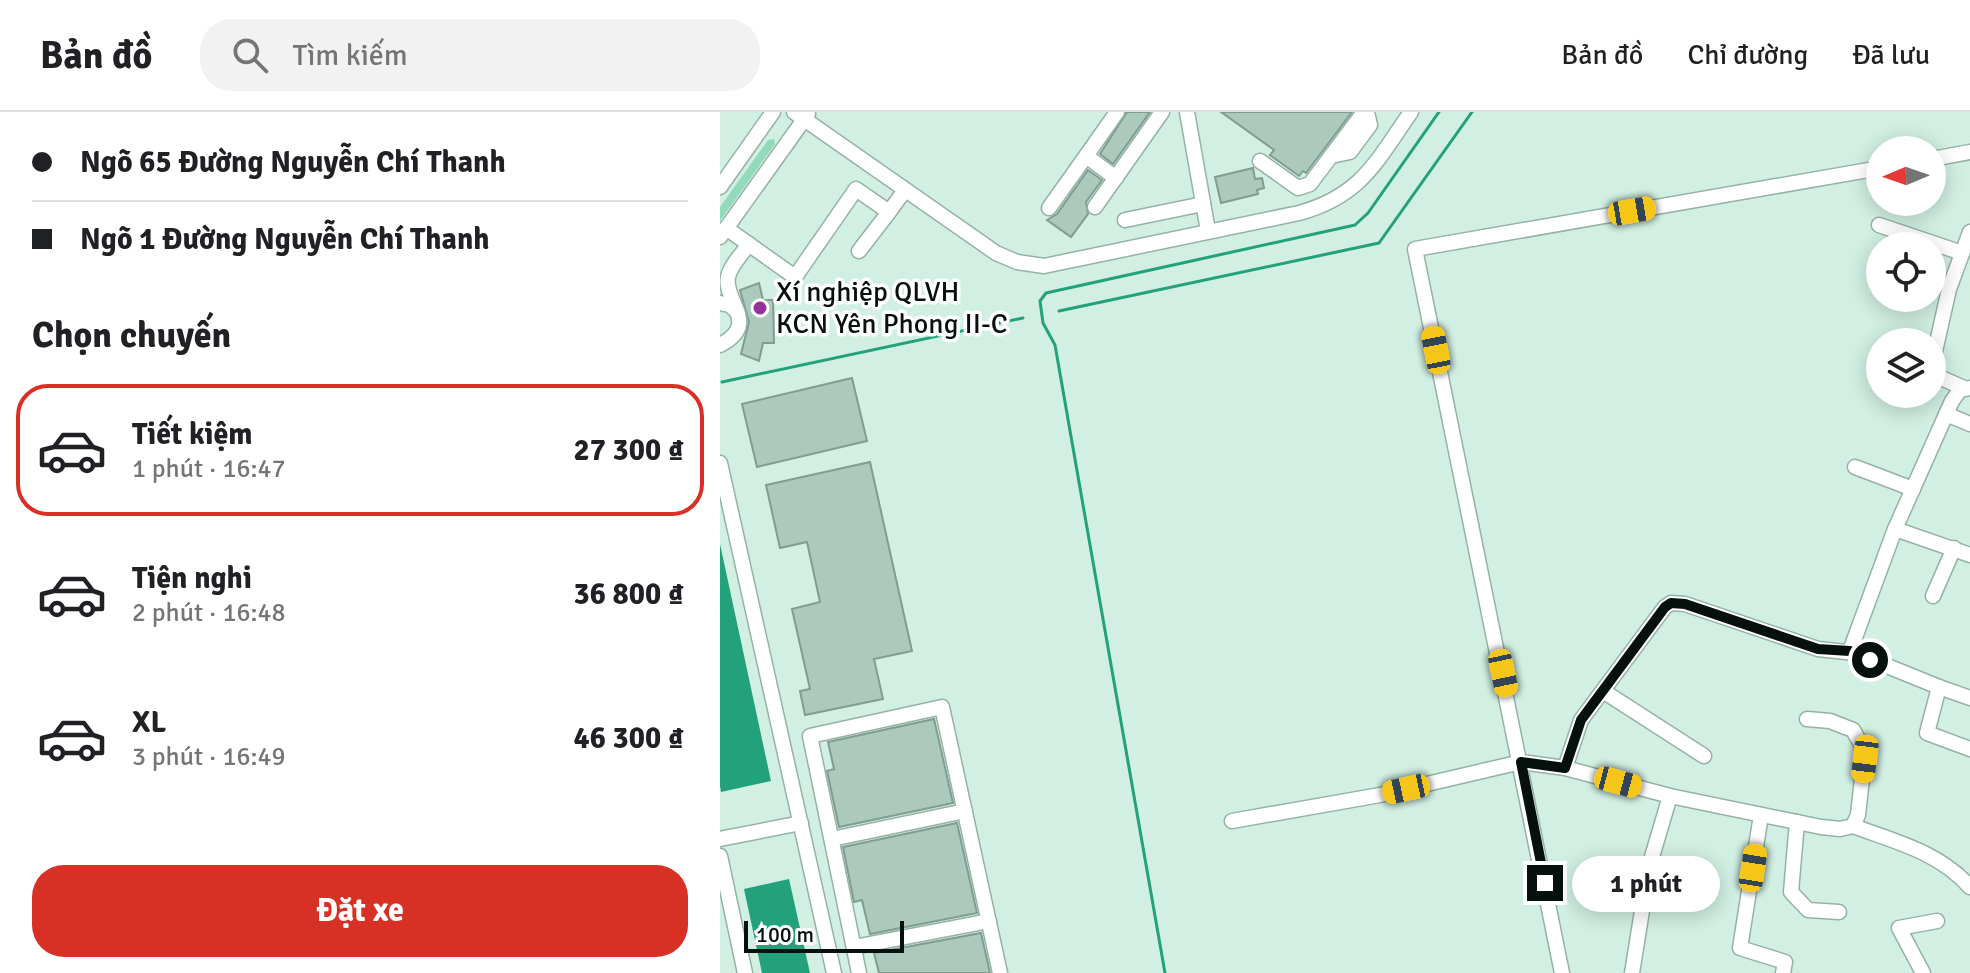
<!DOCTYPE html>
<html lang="vi">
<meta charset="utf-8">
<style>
:root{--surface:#fff;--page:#f2f2f2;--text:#202124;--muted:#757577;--line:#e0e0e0;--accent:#d93025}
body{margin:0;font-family:Signika,sans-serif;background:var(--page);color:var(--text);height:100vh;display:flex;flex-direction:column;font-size:30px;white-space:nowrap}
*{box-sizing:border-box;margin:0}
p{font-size:26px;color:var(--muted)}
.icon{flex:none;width:44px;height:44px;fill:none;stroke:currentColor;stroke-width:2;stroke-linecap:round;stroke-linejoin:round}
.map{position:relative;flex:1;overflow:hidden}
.drawer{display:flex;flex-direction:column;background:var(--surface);width:720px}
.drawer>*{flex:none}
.guide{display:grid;align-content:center;height:176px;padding:0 32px;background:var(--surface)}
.needle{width:52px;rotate:268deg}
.fabs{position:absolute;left:1146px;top:24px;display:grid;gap:16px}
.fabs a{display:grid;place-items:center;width:80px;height:80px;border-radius:50%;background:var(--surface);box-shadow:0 4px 20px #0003;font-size:40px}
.scale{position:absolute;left:24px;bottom:20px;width:160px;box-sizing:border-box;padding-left:8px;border:4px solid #06100c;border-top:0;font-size:22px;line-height:28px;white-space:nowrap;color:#06100c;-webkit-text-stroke:6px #fff;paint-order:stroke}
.end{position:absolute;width:36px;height:36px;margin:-18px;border:10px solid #06100c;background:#fff;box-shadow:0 0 0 4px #fff}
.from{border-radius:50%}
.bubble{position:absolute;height:56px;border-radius:28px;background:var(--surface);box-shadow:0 4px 20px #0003;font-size:26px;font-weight:700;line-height:56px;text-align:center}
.car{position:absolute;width:24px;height:48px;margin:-24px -12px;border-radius:10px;box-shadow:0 0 6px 2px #0007;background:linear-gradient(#f5c518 24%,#345 0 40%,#f5c518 0 76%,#345 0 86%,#f5c518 0)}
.guide b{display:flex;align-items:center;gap:28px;height:76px;font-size:30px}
.guide b+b{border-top:2px solid var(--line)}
.guide i{width:20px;height:20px;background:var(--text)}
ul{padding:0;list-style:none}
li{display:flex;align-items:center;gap:24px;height:132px;margin:0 16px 12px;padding:0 16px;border:4px solid transparent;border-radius:32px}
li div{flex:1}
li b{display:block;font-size:30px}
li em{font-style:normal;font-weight:700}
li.selected{border-color:var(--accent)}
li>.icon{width:72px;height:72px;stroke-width:1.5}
h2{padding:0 32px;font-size:36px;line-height:96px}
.cta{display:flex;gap:16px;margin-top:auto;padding:16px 32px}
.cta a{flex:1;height:92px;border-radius:32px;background:var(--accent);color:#fff;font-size:32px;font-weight:700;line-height:92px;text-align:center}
header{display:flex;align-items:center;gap:48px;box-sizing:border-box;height:112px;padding:0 40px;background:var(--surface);border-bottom:2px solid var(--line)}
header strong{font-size:38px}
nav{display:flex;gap:44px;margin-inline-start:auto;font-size:28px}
.search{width:560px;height:72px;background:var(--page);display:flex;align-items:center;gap:20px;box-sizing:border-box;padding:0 28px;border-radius:32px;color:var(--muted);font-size:30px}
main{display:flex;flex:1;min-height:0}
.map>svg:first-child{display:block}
.green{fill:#93dabd}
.water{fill:#22a17a}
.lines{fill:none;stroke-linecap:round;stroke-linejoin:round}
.stream{stroke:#22a17a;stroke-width:3}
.building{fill:#abc9bc;stroke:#809d90;stroke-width:2}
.minor-casing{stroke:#95b2a5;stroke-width:17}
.minor{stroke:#fff;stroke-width:14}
.route{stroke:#06100c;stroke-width:10}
.poi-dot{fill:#92329a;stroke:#fff;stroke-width:3}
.labels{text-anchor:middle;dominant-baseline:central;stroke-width:7;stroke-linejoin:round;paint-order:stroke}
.poi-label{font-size:28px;fill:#06100c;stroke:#fff;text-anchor:start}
</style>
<header>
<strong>Bản đồ</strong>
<div class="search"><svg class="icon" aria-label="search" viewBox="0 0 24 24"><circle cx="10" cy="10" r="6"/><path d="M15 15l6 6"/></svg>Tìm kiếm</div>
<nav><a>Bản đồ</a><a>Chỉ đường</a><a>Đã lưu</a></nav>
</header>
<main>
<section class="drawer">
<div class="guide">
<b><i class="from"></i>Ngõ 65 Đường Nguyễn Chí Thanh</b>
<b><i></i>Ngõ 1 Đường Nguyễn Chí Thanh</b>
</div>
<h2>Chọn chuyến</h2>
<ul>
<li class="selected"><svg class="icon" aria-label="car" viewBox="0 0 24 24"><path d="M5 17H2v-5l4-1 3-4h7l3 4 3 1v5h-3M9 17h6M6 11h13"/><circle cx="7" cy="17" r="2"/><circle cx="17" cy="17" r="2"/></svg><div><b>Tiết kiệm</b><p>1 phút · 16:47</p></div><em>27 300 ₫</em></li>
<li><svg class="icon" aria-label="car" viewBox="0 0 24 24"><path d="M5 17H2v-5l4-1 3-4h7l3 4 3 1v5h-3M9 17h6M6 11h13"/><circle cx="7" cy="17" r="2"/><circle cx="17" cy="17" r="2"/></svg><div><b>Tiện nghi</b><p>2 phút · 16:48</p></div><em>36 800 ₫</em></li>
<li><svg class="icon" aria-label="car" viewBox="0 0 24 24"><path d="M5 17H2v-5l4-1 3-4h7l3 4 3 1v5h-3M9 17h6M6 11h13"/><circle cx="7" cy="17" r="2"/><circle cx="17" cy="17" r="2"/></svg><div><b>XL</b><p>3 phút · 16:49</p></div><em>46 300 ₫</em></li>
</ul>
<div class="cta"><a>Đặt xe</a></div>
</section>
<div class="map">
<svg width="1250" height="861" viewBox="0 0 1250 861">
<rect width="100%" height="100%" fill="#d1efe2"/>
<polygon class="green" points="54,27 55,32 0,109 0,95 48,28"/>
<g class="water">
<polygon points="0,432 51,669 1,680 0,674"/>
<polygon points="69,767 90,861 42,861 24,777"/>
</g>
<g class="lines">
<g class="stream">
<polyline points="339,199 659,131 752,0"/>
<polyline points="2,270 303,206"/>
<polyline points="445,861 335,233 323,211 320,189 326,181 635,113 648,101 719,0"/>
</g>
</g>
<g class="building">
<polygon points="407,0 430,0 393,52 380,42"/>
<polygon points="501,0 632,0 586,61 583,59 579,64 550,43 554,38"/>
<polygon points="533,56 535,67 542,66 544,76 537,78 538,82 501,91 495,65"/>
<polygon points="368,58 382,68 366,90 368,102 351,125 327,108 337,102"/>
<polygon points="39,171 43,188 53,188 54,231 43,231 39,249 21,242 29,210 20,178"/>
<polygon points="132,266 147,329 37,355 22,292"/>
<polygon points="150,350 192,539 154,547 163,587 85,603 80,579 90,577 72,497 100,490 87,430 60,436 46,373"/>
<polygon points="214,607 233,691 119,715 107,659 114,657 108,630"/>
<polygon points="237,711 257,801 150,822 142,788 134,790 123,735"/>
<polygon points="261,821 270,861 159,861 154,841"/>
</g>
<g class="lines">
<defs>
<g id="minor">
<path d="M74 0 276 141 297 150 324 154 579 101C641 84 656 50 691 0"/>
<polyline points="467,0 488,119"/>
<polyline points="366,44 397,0"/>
<polyline points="611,44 630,40 650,13 647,0"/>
<polyline points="1212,47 1250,40"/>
<polyline points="540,49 578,76 590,72 644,0"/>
<polyline points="0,75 53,0"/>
<polyline points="375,95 442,0"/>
<polyline points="329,96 366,44 396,66"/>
<polyline points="405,108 483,92"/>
<polyline points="1159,113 1242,141"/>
<polyline points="6,116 75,165 136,77 169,100 185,78"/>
<polyline points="0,125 88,2"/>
<polyline points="139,139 169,100"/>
<polyline points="0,191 10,193 17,200"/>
<path d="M0 233C41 212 3 189 8 165 10 154 22 142 29 132"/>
<polyline points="1212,253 1229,177 1250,120"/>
<polyline points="1212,262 1244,276"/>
<polyline points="1226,302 1250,312"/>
<polyline points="0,351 114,861"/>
<polyline points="1135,355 1193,377"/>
<polyline points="1175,417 1250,443"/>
<polyline points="1213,484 1234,436"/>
<polyline points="1130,539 1175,417 1232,289 1240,278 1250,276"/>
<polyline points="1219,575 1250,586"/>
<polyline points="883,579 984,644"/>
<polyline points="845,656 861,608 945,495 951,491 965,492 1098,537 1135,541 1219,575 1207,621 1250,637"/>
<polyline points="1041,703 1020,836 1065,850 1063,861"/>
<polyline points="512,709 660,683 801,650 845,656 950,684 1101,715 1120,717 1133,714 1138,703 1145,639 1133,618 1110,609 1087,607"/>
<polyline points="1077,710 1071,780 1088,798 1119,800"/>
<path d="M1133 714C1176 730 1219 740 1250 775"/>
<polyline points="0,727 81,711"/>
<polyline points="112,727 245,699"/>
<polyline points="0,744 25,861"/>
<polyline points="134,835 269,809"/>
<polyline points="139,861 90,624 222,595 280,861"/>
<polyline points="842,861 695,137 1160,56"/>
<polyline points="912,861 929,755 950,684"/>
<polyline points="1203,861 1179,816 1217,809"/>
</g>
</defs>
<use href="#minor" class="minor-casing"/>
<use href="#minor" class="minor"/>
</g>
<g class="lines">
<polyline class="route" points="825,771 801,650 845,656 861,608 945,495 951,491 965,492 1098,537 1130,539 1150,548"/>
</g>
<circle class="poi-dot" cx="40" cy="196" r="8"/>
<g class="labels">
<g class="poi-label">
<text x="56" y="180">Xí nghiệp QLVH<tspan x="56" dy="32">KCN Yên Phong II-C</tspan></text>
</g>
</g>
</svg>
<div class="fabs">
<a><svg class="needle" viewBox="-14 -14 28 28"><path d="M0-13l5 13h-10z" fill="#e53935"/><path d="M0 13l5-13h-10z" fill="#757577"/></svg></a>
<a><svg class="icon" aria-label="locate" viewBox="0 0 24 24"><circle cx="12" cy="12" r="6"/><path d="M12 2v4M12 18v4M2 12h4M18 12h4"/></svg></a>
<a><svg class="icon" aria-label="layers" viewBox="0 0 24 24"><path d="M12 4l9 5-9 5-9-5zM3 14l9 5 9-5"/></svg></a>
</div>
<div class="scale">100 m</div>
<i class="end from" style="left:1150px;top:548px"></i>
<i class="end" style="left:825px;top:771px"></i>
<div class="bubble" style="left:852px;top:744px;width:148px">1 phút</div>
<i class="car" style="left:912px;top:99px;rotate:80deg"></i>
<i class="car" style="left:716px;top:238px;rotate:349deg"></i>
<i class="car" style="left:783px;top:561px;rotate:168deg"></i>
<i class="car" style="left:1145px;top:647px;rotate:187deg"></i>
<i class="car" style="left:898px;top:670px;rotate:105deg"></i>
<i class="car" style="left:686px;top:677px;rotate:258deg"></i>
<i class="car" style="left:1033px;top:756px;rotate:9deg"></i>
</div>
</main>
